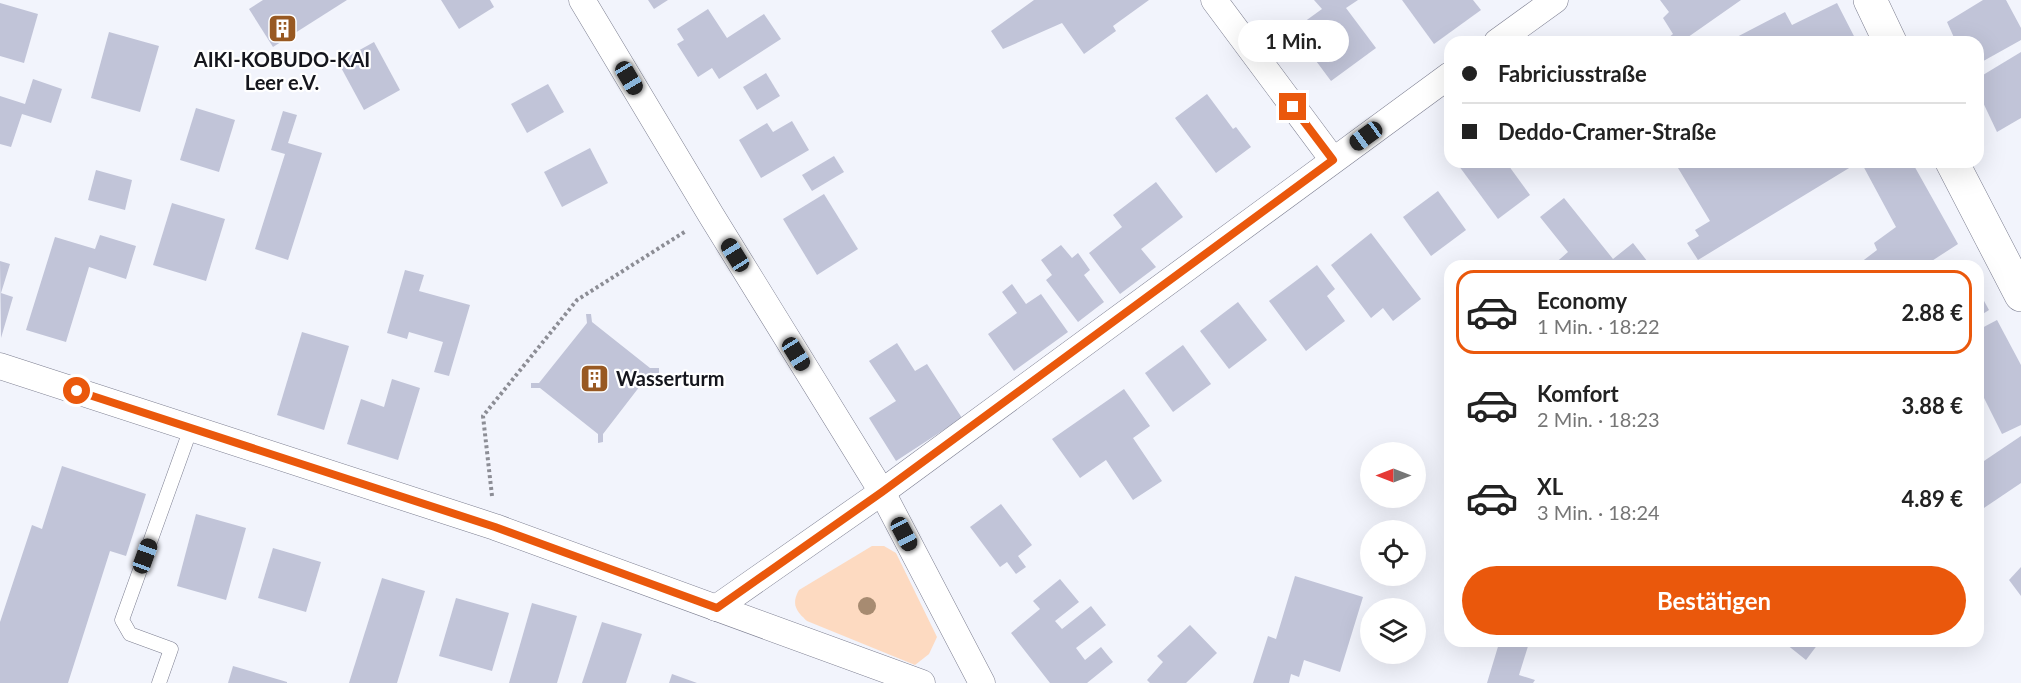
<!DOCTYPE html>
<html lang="de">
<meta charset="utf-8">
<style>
:root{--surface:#fff;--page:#f6f6f6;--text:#222;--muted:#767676;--line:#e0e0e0;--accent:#ea580c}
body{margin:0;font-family:Lato,sans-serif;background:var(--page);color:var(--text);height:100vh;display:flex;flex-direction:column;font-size:22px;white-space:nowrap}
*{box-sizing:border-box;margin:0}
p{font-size:20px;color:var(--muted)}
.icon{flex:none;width:33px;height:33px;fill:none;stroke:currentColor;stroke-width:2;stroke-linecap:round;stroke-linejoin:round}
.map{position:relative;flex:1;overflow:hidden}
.details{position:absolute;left:1444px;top:260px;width:540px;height:387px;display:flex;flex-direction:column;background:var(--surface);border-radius:18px;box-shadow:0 6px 24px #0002}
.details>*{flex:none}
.banner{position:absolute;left:1444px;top:36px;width:540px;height:132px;border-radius:18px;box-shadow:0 6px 24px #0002;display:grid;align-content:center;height:132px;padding:0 18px;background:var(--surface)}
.needle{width:39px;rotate:270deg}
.tools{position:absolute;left:1360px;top:442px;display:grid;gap:12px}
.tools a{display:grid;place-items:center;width:66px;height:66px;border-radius:50%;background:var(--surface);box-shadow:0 6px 24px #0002;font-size:30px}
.end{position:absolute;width:27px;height:27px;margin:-14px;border:8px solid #ea580c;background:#fff;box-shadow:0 0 0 3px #fff}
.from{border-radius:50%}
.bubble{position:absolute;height:42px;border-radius:21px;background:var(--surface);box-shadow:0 6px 24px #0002;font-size:20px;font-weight:700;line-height:42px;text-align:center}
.car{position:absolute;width:18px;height:36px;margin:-18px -9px;border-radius:8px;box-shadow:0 0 4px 2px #0007;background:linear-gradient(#222 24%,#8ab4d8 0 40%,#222 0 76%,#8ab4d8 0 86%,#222 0)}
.banner b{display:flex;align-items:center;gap:21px;height:57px;font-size:22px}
.banner b+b{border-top:2px solid var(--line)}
.banner i{width:15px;height:15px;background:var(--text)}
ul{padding:10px 0 0;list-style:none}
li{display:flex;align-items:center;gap:18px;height:84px;margin:0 12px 9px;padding:0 6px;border:3px solid transparent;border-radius:18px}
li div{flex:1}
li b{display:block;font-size:22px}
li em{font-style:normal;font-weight:700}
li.active{border-color:var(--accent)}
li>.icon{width:54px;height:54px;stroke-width:1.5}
.primary-button{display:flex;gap:12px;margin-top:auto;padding:12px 18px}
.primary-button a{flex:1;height:69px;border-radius:36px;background:var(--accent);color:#fff;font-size:24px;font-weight:700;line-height:69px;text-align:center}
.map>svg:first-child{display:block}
.green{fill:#fddac1}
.building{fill:#c1c4d8}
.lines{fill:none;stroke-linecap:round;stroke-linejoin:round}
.service-casing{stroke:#7c7e90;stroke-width:15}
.minor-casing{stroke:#7c7e90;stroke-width:27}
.secondary-casing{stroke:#7c7e90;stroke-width:34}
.path{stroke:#8c8d95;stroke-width:4;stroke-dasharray:3 3;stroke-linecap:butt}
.service{stroke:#fff;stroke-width:14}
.minor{stroke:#fff;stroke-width:26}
.secondary{stroke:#fff;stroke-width:33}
.tree{fill:#a78b71}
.route{stroke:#ea580c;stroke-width:8}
.labels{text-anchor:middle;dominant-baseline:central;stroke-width:4.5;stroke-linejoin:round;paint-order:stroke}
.poi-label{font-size:20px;font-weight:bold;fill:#15161d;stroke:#fff}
</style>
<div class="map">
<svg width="2021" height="683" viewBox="0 0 2021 683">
<rect width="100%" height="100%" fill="#f2f4fc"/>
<path class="green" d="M872 546H884L896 553 937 637 929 654 915 665 807 621C796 611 791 604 799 590Z"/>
<g class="building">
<polygon points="263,0 347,0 273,47 249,9"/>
<polygon points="441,0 490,0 494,7 459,29"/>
<polygon points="648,0 668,0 654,9"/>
<polygon points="1034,0 1149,0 1113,26 1116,31 1084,54 1062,23 1003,49 991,31"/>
<polygon points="1314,0 1358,0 1346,8 1376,48 1331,81 1293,30 1322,9"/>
<polygon points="1402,0 1473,0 1481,10 1434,44"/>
<polygon points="1660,0 1741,0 1681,42 1663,42 1673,34 1663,18 1669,12"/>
<polygon points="1983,0 2006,0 2021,28 2021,40 1978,64 1978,42 1956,42 1947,22"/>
<polygon points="0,3 38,14 24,63 0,56"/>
<polygon points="1837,3 1857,42 1732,42 1731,40 1785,12 1792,25"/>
<polygon points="708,9 727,38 764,14 781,39 719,79 712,68 698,77 677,44 684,40 677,29"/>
<polygon points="109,32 159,46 140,112 91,98"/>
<polygon points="374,42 400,90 364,110 338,62"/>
<polygon points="2021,52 2021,118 1997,132 1978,92 1978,78"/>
<polygon points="766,73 780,96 757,110 743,87"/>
<polygon points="33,79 62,89 51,123 22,114 11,147 0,144 0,96 25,104"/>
<polygon points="548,84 564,112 527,133 511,104"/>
<polygon points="1207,94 1233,129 1236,127 1251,147 1216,173 1175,118"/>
<polygon points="196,108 235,120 219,172 180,160"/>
<polygon points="283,111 297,115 288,143 322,153 288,260 255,249 285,154 271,150"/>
<polygon points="792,121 809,150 761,178 739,140 767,123 773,132"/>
<polygon points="590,148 608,183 562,207 544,172"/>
<polygon points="834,156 844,172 812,191 802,175"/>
<polygon points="1456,162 1506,162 1530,195 1498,219"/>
<polygon points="1688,162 1769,162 1772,166 1779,162 1859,162 1698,260 1687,243 1699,236 1695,230 1710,221 1678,168"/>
<polygon points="1861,162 1912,162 1958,244 1924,266 1856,266 1877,250 1874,243 1896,227"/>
<polygon points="96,170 132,180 125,210 88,200"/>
<polygon points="1156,182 1183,217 1141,249 1156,267 1120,294 1089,253 1122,227 1113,215"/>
<polygon points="1438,191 1466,230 1431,256 1403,217"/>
<polygon points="824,194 858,249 817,275 783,219"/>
<polygon points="1564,198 1613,259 1633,243 1651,266 1552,266 1568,252 1540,217"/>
<polygon points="172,203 225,219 206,281 153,265"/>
<polygon points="1371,233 1421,299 1393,321 1383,308 1371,318 1331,265"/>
<polygon points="100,235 136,246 126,279 89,267 66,342 26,330 55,237 95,249"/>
<polygon points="1061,245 1072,258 1078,253 1090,270 1084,275 1104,302 1078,322 1046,280 1052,275 1041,260"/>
<polygon points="0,261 10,264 1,293 13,297 1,338"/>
<polygon points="1317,265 1335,289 1327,296 1345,321 1306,351 1269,301"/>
<polygon points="405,270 424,275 419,291 470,305 449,376 434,372 443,342 409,332 407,339 387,333"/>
<polygon points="1012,284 1026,304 1041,294 1068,332 1014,371 988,334 1017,313 1002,292"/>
<polygon points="1978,290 1989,310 1978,317"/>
<polygon points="1238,302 1267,340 1229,369 1200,331"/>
<polygon points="586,314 591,314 592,322 650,368 659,368 659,373 650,373 603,434 603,442 598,443 598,434 540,388 531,388 531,383 539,383 587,323"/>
<polygon points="1997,320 2021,365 2021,425 2002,434 1978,386 1978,330"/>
<polygon points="302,332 349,346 324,430 277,415"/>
<polygon points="897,343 915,371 927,364 962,418 896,461 869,418 896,401 869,361"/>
<polygon points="1183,345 1211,384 1173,412 1145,373"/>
<polygon points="392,379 420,388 398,460 347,444 361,399 384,407"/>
<polygon points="1124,389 1150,426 1133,438 1162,481 1133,500 1106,460 1080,478 1052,439"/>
<polygon points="2021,436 2021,483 1978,512 1978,465"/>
<polygon points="62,466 146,494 126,556 110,551 68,683 0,683 0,622 32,525 42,529"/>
<polygon points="1001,504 1032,545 1018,556 1026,567 1016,574 1007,562 1000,567 970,527"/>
<polygon points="196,514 246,528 226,600 177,586"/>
<polygon points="273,548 321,562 306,612 258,598"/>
<polygon points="2021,567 2021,596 2009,580"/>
<polygon points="1295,576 1363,597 1340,672 1304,660 1299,677 1291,674 1289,683 1253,683 1268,636 1276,639"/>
<polygon points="382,578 425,591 397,683 349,683"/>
<polygon points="1060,579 1079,602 1055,621 1062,629 1091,606 1106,625 1076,648 1085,660 1101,647 1113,662 1087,683 1050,683 1011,633 1040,609 1033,601"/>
<polygon points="456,598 509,613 492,671 439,656"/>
<polygon points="532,603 577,616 557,683 509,683"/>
<polygon points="602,622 642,634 626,683 582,683"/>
<polygon points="1190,625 1217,653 1186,683 1150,683 1147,680 1163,662 1157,656"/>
<polygon points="1500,640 1529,643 1519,675 1535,680 1533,683 1487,683"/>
<polygon points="1781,640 1821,640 1806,660"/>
<polygon points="233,666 287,682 287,683 228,683"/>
<polygon points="672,674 697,683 669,683"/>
</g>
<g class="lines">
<defs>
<polyline id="service" points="159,683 171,649 130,634 122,620 191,428"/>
<g id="minor">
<polyline points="582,0 711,215 882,492 982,683"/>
<polyline points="1214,0 1333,160"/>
<polyline points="1497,42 1555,0"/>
<polyline points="0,366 495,527 922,683"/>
<polyline points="716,608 882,492 1450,75"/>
</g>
<g id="secondary">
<polyline points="1870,0 1890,42"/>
<polyline points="1952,162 2021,295"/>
</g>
</defs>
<use href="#service" class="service-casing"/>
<use href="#minor" class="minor-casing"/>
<use href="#secondary" class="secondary-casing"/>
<polyline class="path" points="492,496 483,416 577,300 686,231"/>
<use href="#service" class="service"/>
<use href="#minor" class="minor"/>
<use href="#secondary" class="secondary"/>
</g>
<circle class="tree" cx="867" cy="606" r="9"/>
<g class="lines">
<polyline class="route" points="77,391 495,527 717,608 882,492 1333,160 1293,107"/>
</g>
<defs>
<symbol id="building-square" viewBox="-11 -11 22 22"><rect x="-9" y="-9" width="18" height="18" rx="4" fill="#985922" stroke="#fff"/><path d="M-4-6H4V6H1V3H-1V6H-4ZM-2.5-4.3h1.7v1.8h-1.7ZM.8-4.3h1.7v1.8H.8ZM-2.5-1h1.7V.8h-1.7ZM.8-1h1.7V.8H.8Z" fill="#fff"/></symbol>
</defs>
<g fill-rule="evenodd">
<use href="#building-square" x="266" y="12" width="33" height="33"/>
<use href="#building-square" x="578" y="362" width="33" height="33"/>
</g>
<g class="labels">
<g class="poi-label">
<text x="282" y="59">AIKI-KOBUDO-KAI<tspan x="282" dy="23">Leer e.V.</tspan></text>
<text x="616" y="378" text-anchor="start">Wasserturm</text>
</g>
</g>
</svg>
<div class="tools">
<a><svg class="needle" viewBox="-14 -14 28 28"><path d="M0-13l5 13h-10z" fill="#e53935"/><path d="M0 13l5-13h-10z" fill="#767676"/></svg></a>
<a><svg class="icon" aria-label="locate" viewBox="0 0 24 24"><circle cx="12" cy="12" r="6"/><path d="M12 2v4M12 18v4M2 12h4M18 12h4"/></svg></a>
<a><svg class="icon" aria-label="layers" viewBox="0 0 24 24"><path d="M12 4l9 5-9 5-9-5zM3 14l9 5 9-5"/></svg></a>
</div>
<i class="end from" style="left:77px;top:391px"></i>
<i class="end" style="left:1293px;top:107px"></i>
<div class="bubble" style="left:1238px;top:20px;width:111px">1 Min.</div>
<i class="car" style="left:629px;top:78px;rotate:149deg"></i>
<i class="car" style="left:1366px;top:136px;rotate:234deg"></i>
<i class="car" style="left:735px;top:255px;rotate:328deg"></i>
<i class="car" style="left:796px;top:354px;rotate:148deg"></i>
<i class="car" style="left:904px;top:534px;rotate:152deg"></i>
<i class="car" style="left:145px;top:556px;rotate:20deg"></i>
<div class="banner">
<b><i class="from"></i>Fabriciusstraße</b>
<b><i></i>Deddo-Cramer-Straße</b>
</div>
<section class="details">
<ul>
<li class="active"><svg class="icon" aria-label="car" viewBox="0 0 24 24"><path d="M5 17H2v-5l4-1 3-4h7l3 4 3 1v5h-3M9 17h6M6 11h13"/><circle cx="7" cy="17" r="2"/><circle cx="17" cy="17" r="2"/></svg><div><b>Economy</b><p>1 Min. · 18:22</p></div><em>2.88 €</em></li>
<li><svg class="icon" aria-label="car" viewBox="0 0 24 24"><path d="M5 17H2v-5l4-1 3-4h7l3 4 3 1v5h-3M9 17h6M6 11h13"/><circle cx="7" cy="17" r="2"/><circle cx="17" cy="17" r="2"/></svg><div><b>Komfort</b><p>2 Min. · 18:23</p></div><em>3.88 €</em></li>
<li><svg class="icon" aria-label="car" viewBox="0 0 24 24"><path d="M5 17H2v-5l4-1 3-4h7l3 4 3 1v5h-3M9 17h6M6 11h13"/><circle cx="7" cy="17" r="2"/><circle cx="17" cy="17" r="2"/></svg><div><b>XL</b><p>3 Min. · 18:24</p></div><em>4.89 €</em></li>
</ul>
<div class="primary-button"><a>Bestätigen</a></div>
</section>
</div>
